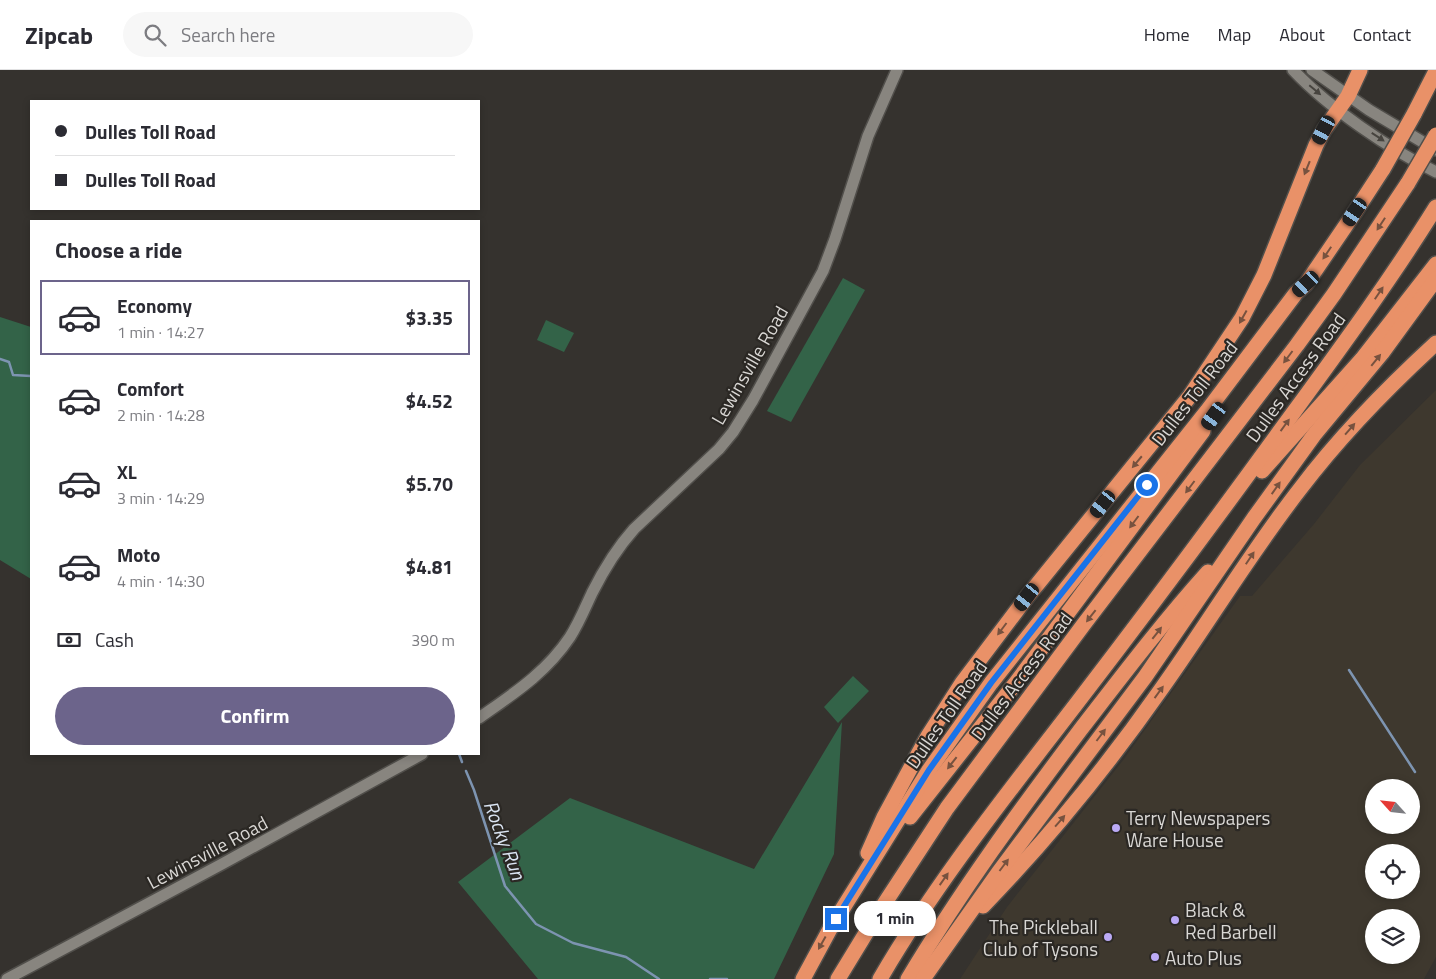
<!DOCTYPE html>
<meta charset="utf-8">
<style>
:root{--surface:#fff;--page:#f7f7f7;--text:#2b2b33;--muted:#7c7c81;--line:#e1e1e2;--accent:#6c648b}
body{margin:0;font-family:"Titillium Web",sans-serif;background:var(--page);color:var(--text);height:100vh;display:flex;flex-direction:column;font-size:19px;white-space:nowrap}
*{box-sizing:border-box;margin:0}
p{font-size:16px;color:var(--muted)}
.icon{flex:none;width:28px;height:28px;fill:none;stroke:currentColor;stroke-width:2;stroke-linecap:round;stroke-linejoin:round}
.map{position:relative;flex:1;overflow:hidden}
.details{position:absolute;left:30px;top:150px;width:450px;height:535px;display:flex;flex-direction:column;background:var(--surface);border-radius:0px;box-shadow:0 2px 8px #0003}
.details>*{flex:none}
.guide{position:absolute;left:30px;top:30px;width:450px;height:110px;border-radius:0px;box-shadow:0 2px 8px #0003;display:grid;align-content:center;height:110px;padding:0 25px;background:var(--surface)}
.needle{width:32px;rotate:297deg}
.controls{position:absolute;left:1365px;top:709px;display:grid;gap:10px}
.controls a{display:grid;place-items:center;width:55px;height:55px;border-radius:50%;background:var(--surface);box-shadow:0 2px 8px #0003;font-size:25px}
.end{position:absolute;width:22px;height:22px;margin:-11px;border:6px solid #1a73e8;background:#fff;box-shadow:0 0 0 2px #fff}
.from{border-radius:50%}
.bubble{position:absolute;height:35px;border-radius:18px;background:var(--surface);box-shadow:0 2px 8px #0003;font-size:16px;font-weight:700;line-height:35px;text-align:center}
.car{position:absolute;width:15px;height:30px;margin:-15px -8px;border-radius:6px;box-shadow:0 0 4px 1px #0007;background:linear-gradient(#222 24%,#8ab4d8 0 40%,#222 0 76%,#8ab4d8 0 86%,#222 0)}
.guide b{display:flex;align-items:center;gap:18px;height:48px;font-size:19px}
.guide b+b{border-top:1px solid var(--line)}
.guide i{width:12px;height:12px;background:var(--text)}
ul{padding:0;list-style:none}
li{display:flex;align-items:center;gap:15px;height:75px;margin:0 10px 8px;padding:0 15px;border:2px solid transparent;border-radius:0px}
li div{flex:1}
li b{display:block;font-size:19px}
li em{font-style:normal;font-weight:700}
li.on{border-color:var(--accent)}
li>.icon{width:45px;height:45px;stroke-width:1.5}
h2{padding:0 25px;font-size:22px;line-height:60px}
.pay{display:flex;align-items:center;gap:12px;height:55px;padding:0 25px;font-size:19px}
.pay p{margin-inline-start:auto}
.cta{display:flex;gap:10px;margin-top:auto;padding:10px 25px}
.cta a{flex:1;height:58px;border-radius:30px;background:var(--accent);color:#fff;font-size:20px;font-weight:700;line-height:58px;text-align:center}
header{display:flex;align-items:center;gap:30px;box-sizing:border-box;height:70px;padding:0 25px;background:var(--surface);border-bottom:1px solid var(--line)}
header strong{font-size:24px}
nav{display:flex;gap:28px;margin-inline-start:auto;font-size:18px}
.search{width:350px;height:45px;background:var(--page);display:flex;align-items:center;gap:12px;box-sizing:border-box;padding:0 18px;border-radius:28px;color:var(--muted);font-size:19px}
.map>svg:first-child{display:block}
.built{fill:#3e382e;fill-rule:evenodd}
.green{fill:#336348}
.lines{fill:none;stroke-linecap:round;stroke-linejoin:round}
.stream{stroke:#7d94b1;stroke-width:2.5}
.secondary-casing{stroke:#514f4b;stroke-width:14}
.motorway-casing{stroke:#514f4b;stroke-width:18}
.secondary{stroke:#88857f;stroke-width:11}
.motorway{stroke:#e99168;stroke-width:15}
.motorway-bridge-casing{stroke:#514f4b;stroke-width:18;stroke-linecap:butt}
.motorway-bridge{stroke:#e99168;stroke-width:15}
.oneway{fill:#47443f}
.oneway2{fill:#77523f}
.route{stroke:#1a73e8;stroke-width:6}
.poi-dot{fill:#bbaaf6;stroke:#2b2824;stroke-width:2}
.labels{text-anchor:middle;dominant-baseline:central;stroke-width:4.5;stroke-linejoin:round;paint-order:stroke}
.street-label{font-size:19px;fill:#d9d7d4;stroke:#2b2824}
.poi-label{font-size:19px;fill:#d9d7d4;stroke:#2b2824;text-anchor:start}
.water-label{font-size:20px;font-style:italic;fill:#dbe5f3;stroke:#2b2824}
</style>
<header>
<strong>Zipcab</strong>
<div class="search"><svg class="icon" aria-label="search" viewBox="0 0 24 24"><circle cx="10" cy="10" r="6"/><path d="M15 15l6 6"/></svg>Search here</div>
<nav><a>Home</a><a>Map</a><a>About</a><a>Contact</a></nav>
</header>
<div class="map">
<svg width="1436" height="909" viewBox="0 0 1436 909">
<rect width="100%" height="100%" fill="#35322e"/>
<path class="built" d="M1436 320V887L1424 909H960L1007 837 1124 689 1240 526H1252L1314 454 1360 395ZM1374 718H1411V755H1374ZM1374 782H1411V820H1374ZM1374 848H1411V885H1374Z"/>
<g class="green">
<polygon points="843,208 865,220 791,352 767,341"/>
<polygon points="0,247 31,257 31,509 0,490"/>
<polygon points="546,250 574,263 564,282 537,270"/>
<polygon points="853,606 869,621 838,653 824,637"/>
<polygon points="842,652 834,784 774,909 538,909 458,812 570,728 754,799"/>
</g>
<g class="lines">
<g class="stream">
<polyline points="0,289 9,292 13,305 31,306"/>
<polyline points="1349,600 1415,702"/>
<polyline points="459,684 462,692"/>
<polyline points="466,701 474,720 505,816 536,854 573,873 626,887 659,909"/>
<polyline points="710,909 727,909"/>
</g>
<defs>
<g id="secondary">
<path d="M1293 0C1329 38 1389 79 1436 102"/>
<polyline points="1312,0 1369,40 1436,80"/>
<path d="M479 648C513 624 546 603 570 567 579 553 585 538 592 523 604 499 617 478 634 459L719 379 733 362 753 330 823 201 835 169 868 66 897 0"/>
<polyline points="7,909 222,794 422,684"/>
</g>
<g id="motorway">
<polyline points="1414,44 1436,1"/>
<polyline points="1262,401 1362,289 1436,194"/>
<polyline points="910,747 1015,614 1203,361"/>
<polyline points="868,783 884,747 928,666 962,613 1027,527 1190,326 1242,248 1264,205 1316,75 1324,60 1348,26 1360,0"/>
<path d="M983 836C1049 768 1108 695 1162 618 1209 552 1250 483 1300 419 1340 366 1387 318 1436 273"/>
<polyline points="803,909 830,859 929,700 991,613 1207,341 1296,223 1306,214 1355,142 1383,99"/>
<polyline points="838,909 877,845 947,738 1084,554 1297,275 1334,224 1408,113"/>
<path d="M880 909C937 811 1008 723 1077 633 1146 543 1214 452 1280 361 1334 287 1388 214 1436 137"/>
<path d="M908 909C960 822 1020 740 1081 659 1122 606 1163 552 1208 502"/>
<polyline points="923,909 998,803 1145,607 1254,448 1314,365 1382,283 1436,209"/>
</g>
</defs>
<use href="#secondary" class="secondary-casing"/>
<use href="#motorway" class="motorway-casing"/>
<use href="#secondary" class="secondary"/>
<use href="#motorway" class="motorway"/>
<defs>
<g id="motorway-bridge">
<polyline points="1383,99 1414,44"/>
<polyline points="1408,113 1436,65"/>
</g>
</defs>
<use href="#motorway-bridge" class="motorway-bridge-casing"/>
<use href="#motorway-bridge" class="motorway-bridge"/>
</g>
<defs><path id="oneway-solid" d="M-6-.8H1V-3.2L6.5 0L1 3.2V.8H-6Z" transform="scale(1.25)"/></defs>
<g class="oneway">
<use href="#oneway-solid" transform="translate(1315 20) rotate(40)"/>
<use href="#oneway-solid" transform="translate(1378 67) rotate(33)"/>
</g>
<g class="oneway2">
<use href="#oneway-solid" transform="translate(1307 98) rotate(112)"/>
<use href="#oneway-solid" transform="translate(1381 154) rotate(123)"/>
<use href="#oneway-solid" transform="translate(1327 183) rotate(124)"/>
<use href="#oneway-solid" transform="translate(1379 223) rotate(-56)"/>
<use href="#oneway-solid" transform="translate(1243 247) rotate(119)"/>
<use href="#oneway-solid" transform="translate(1288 287) rotate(127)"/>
<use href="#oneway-solid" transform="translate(1376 290) rotate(-51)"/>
<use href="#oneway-solid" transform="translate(1285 355) rotate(-54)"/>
<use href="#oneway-solid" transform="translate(1350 359) rotate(-49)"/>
<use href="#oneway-solid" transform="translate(1137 392) rotate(130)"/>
<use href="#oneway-solid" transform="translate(1190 417) rotate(127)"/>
<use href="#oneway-solid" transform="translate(1276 418) rotate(-55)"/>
<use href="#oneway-solid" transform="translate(1134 452) rotate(127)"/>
<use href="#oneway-solid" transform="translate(1250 488) rotate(-56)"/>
<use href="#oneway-solid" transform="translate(1091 546) rotate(128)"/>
<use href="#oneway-solid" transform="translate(1002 559) rotate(127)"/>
<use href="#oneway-solid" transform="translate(1157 563) rotate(-52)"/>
<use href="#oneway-solid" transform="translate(1159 622) rotate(-54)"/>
<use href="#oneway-solid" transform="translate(1101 665) rotate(-53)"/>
<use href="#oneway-solid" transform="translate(952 693) rotate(128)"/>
<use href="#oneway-solid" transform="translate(1060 751) rotate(-49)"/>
<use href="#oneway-solid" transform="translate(1004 795) rotate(-53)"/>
<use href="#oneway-solid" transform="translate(944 809) rotate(-55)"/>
<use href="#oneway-solid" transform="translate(822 873) rotate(119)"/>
</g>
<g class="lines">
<polyline class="route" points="836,849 929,700 991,613 1147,415"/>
</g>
<g class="poi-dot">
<circle cx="1116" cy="758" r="5"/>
<circle cx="1175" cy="850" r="5"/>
<circle cx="1108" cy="867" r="5"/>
<circle cx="1155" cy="887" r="5"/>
</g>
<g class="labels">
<g class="street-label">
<text transform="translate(749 295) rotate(-60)">Lewinsville Road</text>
<text transform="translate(1295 307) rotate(-54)">Dulles Access Road</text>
<text transform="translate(1194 323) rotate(-52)">Dulles Toll Road</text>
<text transform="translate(1021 606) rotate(-53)">Dulles Access Road</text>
<text transform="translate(946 644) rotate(-55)">Dulles Toll Road</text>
<text transform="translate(207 782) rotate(-28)">Lewinsville Road</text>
</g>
<g class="poi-label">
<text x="1126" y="747">Terry Newspapers<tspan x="1126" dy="22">Ware House</tspan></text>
<text x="1185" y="839">Black &amp;<tspan x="1185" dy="22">Red Barbell</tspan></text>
<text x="1098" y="856" text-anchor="end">The Pickleball<tspan x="1098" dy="22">Club of Tysons</tspan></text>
<text x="1165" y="887">Auto Plus</text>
</g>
<g class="water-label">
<text transform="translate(505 770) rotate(69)">Rocky Run</text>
</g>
</g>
</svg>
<div class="controls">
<a><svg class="needle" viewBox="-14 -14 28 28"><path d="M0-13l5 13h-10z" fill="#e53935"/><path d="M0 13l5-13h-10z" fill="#7c7c81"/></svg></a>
<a><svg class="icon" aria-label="locate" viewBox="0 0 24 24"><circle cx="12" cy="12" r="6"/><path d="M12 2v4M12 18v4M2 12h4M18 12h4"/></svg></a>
<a><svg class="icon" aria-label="layers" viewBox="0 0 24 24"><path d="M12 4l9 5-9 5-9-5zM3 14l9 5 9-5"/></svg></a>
</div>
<i class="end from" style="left:1147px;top:415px"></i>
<i class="end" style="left:836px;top:849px"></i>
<div class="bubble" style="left:854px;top:831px;width:82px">1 min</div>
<i class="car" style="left:1324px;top:60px;rotate:208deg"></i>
<i class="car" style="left:1355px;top:142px;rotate:214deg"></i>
<i class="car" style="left:1306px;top:214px;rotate:227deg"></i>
<i class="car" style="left:1214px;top:346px;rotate:216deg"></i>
<i class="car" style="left:1103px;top:434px;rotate:218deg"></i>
<i class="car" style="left:1027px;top:527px;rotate:217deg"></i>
<div class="guide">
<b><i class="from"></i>Dulles Toll Road</b>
<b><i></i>Dulles Toll Road</b>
</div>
<section class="details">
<h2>Choose a ride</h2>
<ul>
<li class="on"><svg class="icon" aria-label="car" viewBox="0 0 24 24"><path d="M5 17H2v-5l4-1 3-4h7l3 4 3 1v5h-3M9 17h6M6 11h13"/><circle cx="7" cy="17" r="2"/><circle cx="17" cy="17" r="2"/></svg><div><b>Economy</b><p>1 min · 14:27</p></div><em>$3.35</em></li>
<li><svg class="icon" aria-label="car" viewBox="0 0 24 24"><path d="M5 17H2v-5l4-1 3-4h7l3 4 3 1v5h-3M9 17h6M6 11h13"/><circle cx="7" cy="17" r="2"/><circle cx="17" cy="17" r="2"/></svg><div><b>Comfort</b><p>2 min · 14:28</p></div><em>$4.52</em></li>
<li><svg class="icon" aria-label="car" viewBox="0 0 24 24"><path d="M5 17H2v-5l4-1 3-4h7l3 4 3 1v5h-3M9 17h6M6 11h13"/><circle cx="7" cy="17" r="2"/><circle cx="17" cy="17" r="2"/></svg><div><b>XL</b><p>3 min · 14:29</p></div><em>$5.70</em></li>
<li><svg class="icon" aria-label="car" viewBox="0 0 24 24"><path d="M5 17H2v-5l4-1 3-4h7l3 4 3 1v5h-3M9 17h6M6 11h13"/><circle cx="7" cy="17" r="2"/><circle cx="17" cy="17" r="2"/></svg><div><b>Moto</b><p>4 min · 14:30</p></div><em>$4.81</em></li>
</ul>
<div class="pay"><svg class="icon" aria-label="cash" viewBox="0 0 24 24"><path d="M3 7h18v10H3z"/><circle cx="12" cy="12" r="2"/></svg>Cash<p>390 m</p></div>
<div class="cta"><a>Confirm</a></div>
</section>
</div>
